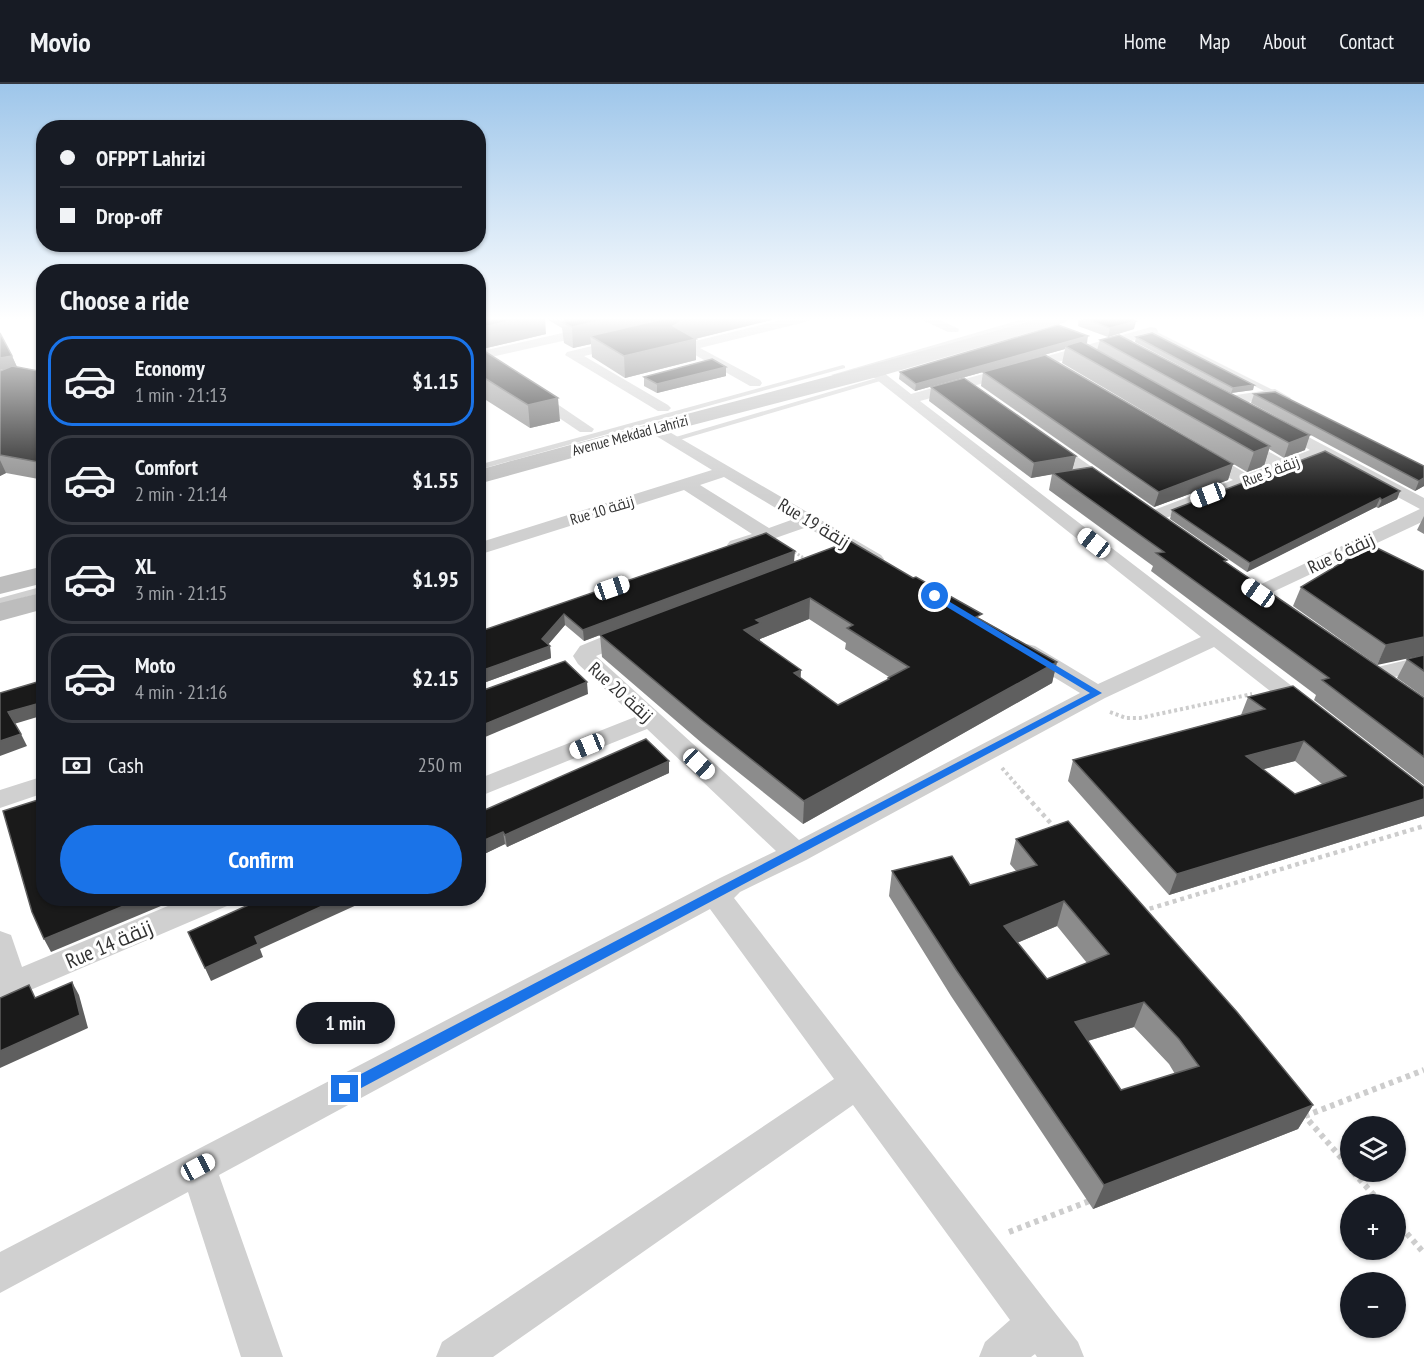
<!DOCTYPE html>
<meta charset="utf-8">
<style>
:root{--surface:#171b24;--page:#242831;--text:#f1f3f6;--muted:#9ea1a6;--line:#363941;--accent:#1a73e8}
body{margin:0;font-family:"PT Sans Narrow",Cairo,sans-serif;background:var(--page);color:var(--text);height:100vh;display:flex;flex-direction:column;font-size:22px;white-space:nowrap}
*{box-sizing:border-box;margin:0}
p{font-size:20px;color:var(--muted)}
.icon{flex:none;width:33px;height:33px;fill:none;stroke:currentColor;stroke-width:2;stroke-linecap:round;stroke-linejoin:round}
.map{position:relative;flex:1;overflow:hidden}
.drawer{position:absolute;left:36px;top:180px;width:450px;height:642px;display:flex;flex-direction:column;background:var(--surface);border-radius:24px;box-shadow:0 2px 4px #0004}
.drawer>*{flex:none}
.banner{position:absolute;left:36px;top:36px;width:450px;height:132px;border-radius:24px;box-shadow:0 2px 4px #0004;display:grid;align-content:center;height:132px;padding:0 24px;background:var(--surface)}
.controls{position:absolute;left:1340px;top:1032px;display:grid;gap:12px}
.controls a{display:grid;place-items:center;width:66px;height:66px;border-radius:50%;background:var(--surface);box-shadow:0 2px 4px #0004;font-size:30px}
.end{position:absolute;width:27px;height:27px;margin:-14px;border:8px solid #1a73e8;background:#fff;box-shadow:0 0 0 3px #fff}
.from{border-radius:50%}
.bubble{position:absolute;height:42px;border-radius:21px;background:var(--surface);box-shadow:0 2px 4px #0004;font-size:20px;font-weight:600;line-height:42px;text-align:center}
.car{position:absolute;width:18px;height:36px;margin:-18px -9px;border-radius:8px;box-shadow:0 0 4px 2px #0007;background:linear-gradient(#fff 24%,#345 0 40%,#fff 0 76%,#345 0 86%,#fff 0)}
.banner b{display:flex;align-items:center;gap:21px;height:57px;font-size:22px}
.banner b+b{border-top:2px solid var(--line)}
.banner i{width:15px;height:15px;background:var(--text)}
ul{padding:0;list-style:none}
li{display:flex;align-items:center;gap:18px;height:90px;margin:0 12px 9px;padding:0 12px;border:3px solid var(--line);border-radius:24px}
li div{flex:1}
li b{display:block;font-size:22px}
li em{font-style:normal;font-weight:600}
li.on{border-color:var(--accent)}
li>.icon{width:54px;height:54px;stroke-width:1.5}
h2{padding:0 24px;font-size:27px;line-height:72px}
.pay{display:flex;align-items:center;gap:15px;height:66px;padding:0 24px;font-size:22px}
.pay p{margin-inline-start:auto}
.button{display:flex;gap:12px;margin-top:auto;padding:12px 24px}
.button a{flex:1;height:69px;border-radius:36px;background:var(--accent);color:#fff;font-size:24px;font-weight:600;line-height:69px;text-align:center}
header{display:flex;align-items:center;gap:36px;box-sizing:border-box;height:84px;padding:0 30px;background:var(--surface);border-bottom:2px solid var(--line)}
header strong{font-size:28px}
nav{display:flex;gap:33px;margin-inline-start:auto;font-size:21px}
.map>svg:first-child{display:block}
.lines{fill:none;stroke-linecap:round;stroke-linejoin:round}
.path-far3{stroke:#cdcdcd;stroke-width:3;stroke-dasharray:2 2;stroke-linecap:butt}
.path-far2{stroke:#cdcdcd;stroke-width:4;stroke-dasharray:3 3;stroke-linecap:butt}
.path-far1{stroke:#cdcdcd;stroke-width:4.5;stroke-dasharray:4 4;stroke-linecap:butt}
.path{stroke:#cdcdcd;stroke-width:6;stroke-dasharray:4.5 4.5;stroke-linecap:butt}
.lane{fill:#d0d0d0;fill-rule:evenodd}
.street{fill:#d0d0d0;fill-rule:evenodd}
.secondary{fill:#bdbdbd;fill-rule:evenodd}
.wall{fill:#8c8c8c;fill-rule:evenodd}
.shaded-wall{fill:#5f5f5f}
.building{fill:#1a1a1a;stroke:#5f5f5f;stroke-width:1.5;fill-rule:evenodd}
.route{fill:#1a73e8}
.labels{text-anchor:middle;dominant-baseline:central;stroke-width:6;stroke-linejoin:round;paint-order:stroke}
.far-street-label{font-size:15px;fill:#333;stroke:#fff}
.street-label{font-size:18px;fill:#333;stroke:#fff}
.near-street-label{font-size:21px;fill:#333;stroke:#fff}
</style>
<header>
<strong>Movio</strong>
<nav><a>Home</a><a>Map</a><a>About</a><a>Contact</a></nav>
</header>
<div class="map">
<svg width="1424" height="1273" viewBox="0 0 1424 1273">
<rect width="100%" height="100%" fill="#fff"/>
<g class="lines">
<polyline class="path-far3" points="791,466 807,476"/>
<g class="path-far2">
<polyline points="1110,628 1126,634 1140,634 1252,610"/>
<polyline points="1002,684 1022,707"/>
</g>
<g class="path-far1">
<polyline points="1021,706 1055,744"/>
<polyline points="1142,827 1424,742"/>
</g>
<g class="path">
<polyline points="1303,1030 1350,1084"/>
<polyline points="1305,1032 1424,986"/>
<polyline points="1353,1088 1382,1120"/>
<polyline points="1395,1136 1424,1169"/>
<polyline points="1009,1148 1092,1116"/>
</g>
<g class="lane">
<polygon points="1027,234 1038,234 838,293 831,291"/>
<polygon points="1149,246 1153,246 1279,309 1272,311 1149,248"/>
<polygon points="843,281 845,282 845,284 478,386 478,381"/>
<polygon points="880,293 887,295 676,357 669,355"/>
<polygon points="44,502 44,508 0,520 0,514"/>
</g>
<g class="street">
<polygon points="629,234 653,234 647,238 478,276 478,268"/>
<polygon points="789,234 811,234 809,237 700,264 760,296 762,299 760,302 750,302 681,263 683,260"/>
<polygon points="918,234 936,234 959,245 958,248 948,248"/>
<polygon points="1151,243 1156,244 1158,247 1156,250 920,317 1314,619 1318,624 1314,629 1306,631 1298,629 1214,563 1105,614 806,776 740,808 734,814 1052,1225 1078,1258 1084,1273 1037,1273 1035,1270 1031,1273 979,1273 985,1258 1010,1236 853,1021 493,1273 436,1273 442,1258 834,995 710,825 219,1091 283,1273 241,1273 188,1108 0,1209 0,1168 720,794 776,767 647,645 478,713 478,695 635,633 578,580 573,572 580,562 624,544 632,543 640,544 643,549 640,554 596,572 799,756 1080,609 1019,572 1016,567 1019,562 1027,560 1035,562 1098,600 1201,553 867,288 869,285 879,285 911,310"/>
<polygon points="622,255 629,259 627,262 584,272 668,321 671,324 668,327 658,327 565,271 567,268"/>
<path d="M1275 305 1291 314 1289 317C1279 320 1271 314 1260 316 1249 317 1231 324 1223 316L1230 312Z"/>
<polygon points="533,306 538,307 594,345 592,348 580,348 528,313 526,310 528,307"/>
<polygon points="1280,338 1424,414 1424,437 1258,515 1251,513 1248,509 1251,505 1420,425 1323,373 1158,437 1146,437 1143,433 1146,429 1233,396 1198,376 1196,372 1198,368 1210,368 1247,390 1269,382 1232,360 1230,357 1232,354 1244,354 1284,376 1310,366 1274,346 1272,343 1274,340"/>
<path d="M654 339 881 471 884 475 881 479H867L807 443 744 465H730L727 461 730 457 752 450 684 406 478 471V459L712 386 648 347 646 344ZM724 393 794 435 769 444 700 401Z"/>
<polygon points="1047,354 1053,356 1115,399 1118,403 1115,407 1103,407 1041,362 1039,359 1041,356"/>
<polygon points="1424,572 1424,586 1373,598 1365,596 1362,591 1365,586"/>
<polygon points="44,692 44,709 0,724 0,706"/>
<polygon points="187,814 231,814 227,822 0,919 0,847 11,851 22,883"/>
</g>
<g class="secondary">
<path d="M1040 234H1069L1066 238 881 292 662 349 478 400V386C666 334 854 288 1040 234Z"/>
<polygon points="44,482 44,499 0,510 0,493"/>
<polygon points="44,508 44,525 0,537 0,519"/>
</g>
</g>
<g class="wall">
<polygon points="478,234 546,250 482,265 560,337 530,344 478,311"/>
<polygon points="545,234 779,234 695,255 696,276 625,294 592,273 591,260 573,264 564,259 562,244"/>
<polygon points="1079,234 1131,234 1134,245 1108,253 1078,242"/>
<polygon points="1136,253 1254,301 1253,306 1231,309 1135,258"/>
<polygon points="1100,256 1305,366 1284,374 1269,365 1264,382 1247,388 1062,279 1065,265 915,307 899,295 900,288 1087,259 1084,259 1097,266"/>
<polygon points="12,272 17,283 44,288 44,396 6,389 0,392 0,287 3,286"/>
<polygon points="726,283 726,292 657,309 644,302 644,293"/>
<polygon points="983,288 1233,380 1228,396 1154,423 981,302"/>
<polygon points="931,303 1076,372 1072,386 1226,478 1424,614 1424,701 1314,616 1316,611 1151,487 1153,482 1049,406 1052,390 1031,394 929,317"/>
<polygon points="1254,310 1424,382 1424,402 1415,407 1251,319"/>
<polygon points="1400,407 1397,415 1378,424 1376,423 1247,488 1170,435 1172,426"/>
<polygon points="1424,432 1424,450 1417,446"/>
<path d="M794 478 981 535 1057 578 1052 599 803 740 703 660 602 573 600 551 754 493 584 557 565 541 548 561 550 562 551 574 478 601V548ZM809 535 846 559 845 565 889 593 888 594 887 596 838 621 801 594 760 557V555Z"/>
<polygon points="1424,487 1377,581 1293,522 1301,503"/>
<polygon points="1424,571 1424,613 1397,594 1407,575"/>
<path d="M1248 613 1424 703V732L1169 811 1068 697 1073 676 1241 631ZM1295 677 1322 700 1295 710 1263 685Z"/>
<polygon points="669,677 669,689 507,763 505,760 478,773 478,729"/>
<path d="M1016 755 1313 1021 1298 1045 1093 1125 951 912 889 812 892 787 970 801 1016 787 1010 780ZM1057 842 1087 879 1047 895 1017 859ZM1134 943 1169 980 1175 990 1121 1006 1088 957Z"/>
</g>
<g class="shaded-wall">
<polygon points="523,234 545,234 546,250 478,266 478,244"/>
<polygon points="564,234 676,234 590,252 591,260 573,264 572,243 565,240"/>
<polygon points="695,234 779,234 682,258 696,255 696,276 625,294 624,272 673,242 682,237"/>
<polygon points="1136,237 1134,245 1108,253 1110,244"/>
<polygon points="1088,252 1087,259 1069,264 1065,262 1065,265 915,307 916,300"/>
<polygon points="12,272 17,283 0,286 0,274"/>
<polygon points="726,283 726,292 657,309 657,300"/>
<polygon points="1254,301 1253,306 1231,309 1233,304"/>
<polygon points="558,314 560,337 530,344 528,321"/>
<polygon points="1310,351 1305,366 1284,374 1289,359"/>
<polygon points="1270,362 1264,382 1247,388 1254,368"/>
<polygon points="1076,372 1072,387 1031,394 1034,379"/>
<polygon points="44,375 44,392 38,378"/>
<polygon points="0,376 6,389 0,392"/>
<polygon points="1233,380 1228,396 1154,423 1159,408"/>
<polygon points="1424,394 1424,402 1415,407 1419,397"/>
<polygon points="1400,407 1397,415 1378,424 1382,416"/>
<polygon points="1380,414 1376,423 1247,488 1250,479"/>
<polygon points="795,467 794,478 584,557 583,546"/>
<polygon points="810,514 809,535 760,555 760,561 744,546 756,536"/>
<polygon points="564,530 565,541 545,564 550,562 551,574 478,601 478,588 542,555"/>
<polygon points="1424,553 1424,571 1377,581 1386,561"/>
<polygon points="1057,578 1052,599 803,740 804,717"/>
<polygon points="801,586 800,608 794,589"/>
<polygon points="587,598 588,610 478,656 478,643"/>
<polygon points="44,618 44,631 14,640 8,628"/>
<polygon points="21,650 27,662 0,672 0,657"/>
<polygon points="1304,657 1295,677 1238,692 1246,672"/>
<polygon points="669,677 669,689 507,763 505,751"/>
<polygon points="1424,715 1424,732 1169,811 1177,790"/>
<polygon points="503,748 505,760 478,773 478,759"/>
<polygon points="143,814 180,814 51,868 44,855"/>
<polygon points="340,814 372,814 260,865 263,873 211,897 205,884 255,853"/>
<polygon points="1064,817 1057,842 998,867 1004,842"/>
<polygon points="72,898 79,911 88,944 0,984 0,967"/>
<polygon points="1144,918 1134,943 1067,963 1075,938"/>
<polygon points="1313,1021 1298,1045 1093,1125 1104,1101"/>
</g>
<g class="building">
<polygon points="478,234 524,234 478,244"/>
<polygon points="582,234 612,234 572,243 562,238"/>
<polygon points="667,234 695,234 682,237 673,242 696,255 624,272 590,252"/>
<polygon points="1082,234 1131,234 1136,237 1110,244"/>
<polygon points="1058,241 1088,252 916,300 900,288"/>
<polygon points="0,249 12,272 0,274"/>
<polygon points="1152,249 1254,301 1233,304 1136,253"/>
<polygon points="1119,251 1310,351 1289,359 1100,256"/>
<polygon points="1081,257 1270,362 1254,368 1065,262"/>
<polygon points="478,263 558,314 528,321 478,290"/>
<polygon points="1045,271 1233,380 1159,408 983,288"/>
<polygon points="712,275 726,283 657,300 644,293"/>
<polygon points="12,282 44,288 44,375 38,378 0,371 0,287"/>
<polygon points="964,294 1076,372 1034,379 931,303"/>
<polygon points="1275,308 1424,382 1424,394 1419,397 1254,310"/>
<polygon points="1325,367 1400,407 1382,416 1380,414 1250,479 1172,426"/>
<polygon points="1092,383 1227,476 1224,477 1424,614 1424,673 1322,596 1329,594 1156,469 1164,468 1053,389"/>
<polygon points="766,449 795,467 583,546 564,530 542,555 550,562 478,588 478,548"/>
<path d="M850 457 913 494 916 493 982 530 976 533 1057 578 804 717 703 637 600 551ZM810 514 853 541 847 544 909 583 888 594 889 595 838 621 794 589 801 586 744 546 761 539 756 536Z"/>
<polygon points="1371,461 1424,487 1424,553 1386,561 1301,503"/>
<polygon points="1424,571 1424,587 1407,575"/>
<polygon points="565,577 587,598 478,643 478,608"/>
<polygon points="44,596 44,618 8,628 21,650 0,657 0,609"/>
<path d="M1293 602 1424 703V715L1177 790 1073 676 1265 625 1248 613ZM1304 657 1346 692 1295 710 1246 672Z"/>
<polygon points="646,655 669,677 505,751 503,748 478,759 478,729"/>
<polygon points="44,714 44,814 143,814 44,855 32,828 3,727"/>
<path d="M1068 737 1237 928 1313 1021 1104 1101 957 887 892 787 952 772 970 801 1037 781 1016 755ZM1064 817 1109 870 1047 895 1004 842ZM1144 918 1179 955 1199 982 1121 1006 1075 938Z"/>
<polygon points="264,814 340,814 255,853 258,860 205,884 188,848"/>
<polygon points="72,898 80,931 0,967 0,914 29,901 35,914"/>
</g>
<linearGradient id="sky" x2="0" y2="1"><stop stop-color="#9ec6ea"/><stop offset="0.57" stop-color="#fff"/><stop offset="1" stop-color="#fff" stop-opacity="0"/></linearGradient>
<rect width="1424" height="412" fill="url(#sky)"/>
<polygon class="route" points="935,509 1102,609 350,1010 345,1011 340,1010 338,1005 340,1001 1090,609 932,514 931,512"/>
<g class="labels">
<g class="far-street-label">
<text transform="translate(630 351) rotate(-15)">Avenue Mekdad Lahrizi</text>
<text transform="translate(1271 387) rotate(-21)">Rue 5 زنقة</text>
<text transform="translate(602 426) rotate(-17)">Rue 10 زنقة</text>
</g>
<g class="street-label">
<text transform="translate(814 439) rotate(31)">Rue 19 زنقة</text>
<text transform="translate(1341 469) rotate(-25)">Rue 6 زنقة</text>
<text transform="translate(621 608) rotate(42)">Rue 20 زنقة</text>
</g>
<g class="near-street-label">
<text transform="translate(109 860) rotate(-23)">Rue 14 زنقة</text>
</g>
</g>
</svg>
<div class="controls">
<a><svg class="icon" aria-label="layers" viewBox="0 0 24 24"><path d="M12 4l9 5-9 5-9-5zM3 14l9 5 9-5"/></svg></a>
<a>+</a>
<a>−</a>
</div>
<i class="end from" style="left:935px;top:512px"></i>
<i class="end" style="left:345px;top:1005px"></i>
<div class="bubble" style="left:296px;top:918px;width:99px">1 min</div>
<i class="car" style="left:1208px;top:411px;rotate:249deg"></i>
<i class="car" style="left:1094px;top:459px;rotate:308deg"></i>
<i class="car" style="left:612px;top:504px;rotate:71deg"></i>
<i class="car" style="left:1258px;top:509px;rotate:305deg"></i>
<i class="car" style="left:587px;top:662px;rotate:248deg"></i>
<i class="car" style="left:699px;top:680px;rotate:133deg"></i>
<i class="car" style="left:198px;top:1083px;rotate:62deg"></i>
<div class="banner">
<b><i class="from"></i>OFPPT Lahrizi</b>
<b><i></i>Drop-off</b>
</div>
<section class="drawer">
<h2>Choose a ride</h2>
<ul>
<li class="on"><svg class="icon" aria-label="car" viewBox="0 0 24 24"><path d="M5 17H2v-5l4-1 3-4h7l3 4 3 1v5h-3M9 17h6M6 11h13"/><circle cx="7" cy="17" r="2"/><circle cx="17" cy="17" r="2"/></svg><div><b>Economy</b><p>1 min · 21:13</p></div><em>$1.15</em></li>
<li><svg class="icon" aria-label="car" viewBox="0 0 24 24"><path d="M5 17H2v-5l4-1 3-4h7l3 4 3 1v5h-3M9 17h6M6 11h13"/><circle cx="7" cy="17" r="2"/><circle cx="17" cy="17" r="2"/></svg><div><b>Comfort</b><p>2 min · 21:14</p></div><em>$1.55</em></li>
<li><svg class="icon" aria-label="car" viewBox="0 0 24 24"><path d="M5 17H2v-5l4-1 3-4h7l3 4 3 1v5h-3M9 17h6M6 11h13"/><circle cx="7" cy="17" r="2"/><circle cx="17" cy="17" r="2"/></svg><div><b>XL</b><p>3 min · 21:15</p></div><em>$1.95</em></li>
<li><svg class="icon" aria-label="car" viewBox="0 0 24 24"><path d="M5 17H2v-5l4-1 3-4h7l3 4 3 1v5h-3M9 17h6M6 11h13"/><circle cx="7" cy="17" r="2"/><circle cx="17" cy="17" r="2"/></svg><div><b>Moto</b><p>4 min · 21:16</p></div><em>$2.15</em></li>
</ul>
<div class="pay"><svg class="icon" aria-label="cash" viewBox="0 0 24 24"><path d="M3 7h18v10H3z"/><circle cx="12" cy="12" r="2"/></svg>Cash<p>250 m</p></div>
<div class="button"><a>Confirm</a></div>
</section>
</div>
